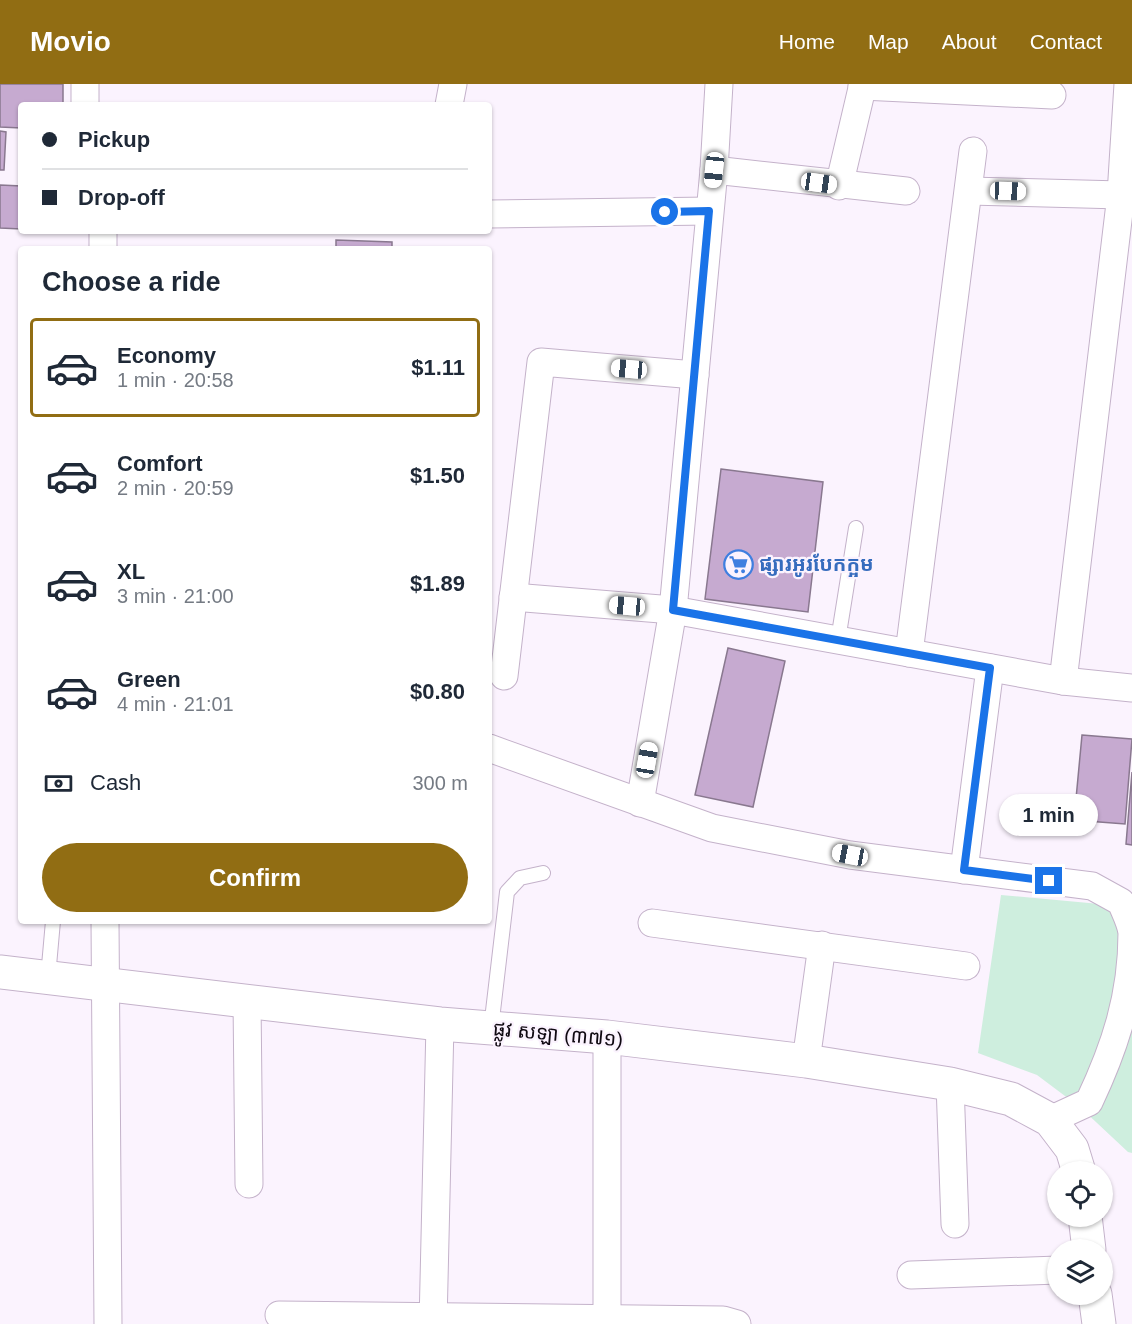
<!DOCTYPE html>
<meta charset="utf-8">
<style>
:root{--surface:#fff;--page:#f6f6f7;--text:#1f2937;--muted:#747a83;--line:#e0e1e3;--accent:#916d13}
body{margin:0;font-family:Helvetica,"Noto Sans Khmer",sans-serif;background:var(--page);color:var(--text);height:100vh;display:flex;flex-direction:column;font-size:22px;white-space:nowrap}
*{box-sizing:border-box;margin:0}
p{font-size:20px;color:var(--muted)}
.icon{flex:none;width:33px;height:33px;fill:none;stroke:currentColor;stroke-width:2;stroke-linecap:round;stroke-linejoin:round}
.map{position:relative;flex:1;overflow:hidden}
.drawer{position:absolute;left:18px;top:162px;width:474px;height:678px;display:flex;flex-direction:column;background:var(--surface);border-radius:6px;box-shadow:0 2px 4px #0004}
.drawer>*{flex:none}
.guide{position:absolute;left:18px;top:18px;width:474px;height:132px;border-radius:6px;box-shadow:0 2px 4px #0004;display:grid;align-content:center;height:132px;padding:0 24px;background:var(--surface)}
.tools{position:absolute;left:1047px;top:1077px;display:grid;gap:12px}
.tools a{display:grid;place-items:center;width:66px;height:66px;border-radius:50%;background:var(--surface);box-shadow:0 2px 4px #0004;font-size:30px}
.end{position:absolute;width:27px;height:27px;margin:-14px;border:8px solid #1a73e8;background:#fff;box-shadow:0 0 0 3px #fff}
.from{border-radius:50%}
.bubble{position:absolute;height:42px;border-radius:21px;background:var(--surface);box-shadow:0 2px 4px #0004;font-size:20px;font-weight:700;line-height:42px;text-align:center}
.car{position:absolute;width:18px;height:36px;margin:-18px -9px;border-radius:8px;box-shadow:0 0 4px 2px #0007;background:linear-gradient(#fff 24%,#345 0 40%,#fff 0 76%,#345 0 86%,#fff 0)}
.guide b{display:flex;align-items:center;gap:21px;height:57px;font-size:22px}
.guide b+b{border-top:2px solid var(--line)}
.guide i{width:15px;height:15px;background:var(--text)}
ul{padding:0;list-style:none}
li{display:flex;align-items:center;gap:18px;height:99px;margin:0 12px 9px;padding:0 12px;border:3px solid transparent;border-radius:6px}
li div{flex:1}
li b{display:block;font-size:22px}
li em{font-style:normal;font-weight:700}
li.on{border-color:var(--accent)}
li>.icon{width:54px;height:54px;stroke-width:1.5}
h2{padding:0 24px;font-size:27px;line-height:72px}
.pay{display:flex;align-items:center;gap:15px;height:66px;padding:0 24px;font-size:22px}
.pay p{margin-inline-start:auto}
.primary-button{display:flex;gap:12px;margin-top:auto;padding:12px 24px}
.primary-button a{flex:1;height:69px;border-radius:36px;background:var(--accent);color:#fff;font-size:24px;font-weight:700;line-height:69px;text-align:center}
header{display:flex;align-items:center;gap:36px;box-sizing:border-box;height:84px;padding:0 30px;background:var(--accent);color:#fff}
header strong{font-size:28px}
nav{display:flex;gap:33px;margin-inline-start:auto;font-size:21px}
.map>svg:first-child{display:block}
.green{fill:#ceeede}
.building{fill:#c6aad0;stroke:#89788f;stroke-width:1.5}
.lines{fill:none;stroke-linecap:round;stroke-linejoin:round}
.service-casing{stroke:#c4b2ca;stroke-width:16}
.minor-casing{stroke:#c4b2ca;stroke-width:29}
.tertiary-casing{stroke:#c4b2ca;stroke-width:35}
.service{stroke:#fff;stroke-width:14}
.minor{stroke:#fff;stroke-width:27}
.tertiary{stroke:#fff;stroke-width:33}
.route{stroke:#1a73e8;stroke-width:8}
.labels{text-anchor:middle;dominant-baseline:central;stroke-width:4.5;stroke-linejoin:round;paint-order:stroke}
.shop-label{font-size:20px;font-weight:bold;fill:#366cbe;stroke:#fbf3fe;text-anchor:start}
.street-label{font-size:20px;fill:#0f0911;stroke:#fbf3fe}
</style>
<header>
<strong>Movio</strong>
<nav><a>Home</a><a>Map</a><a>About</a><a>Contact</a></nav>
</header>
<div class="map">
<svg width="1132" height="1240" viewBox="0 0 1132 1240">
<rect width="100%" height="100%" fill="#fbf3fe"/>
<polygon class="green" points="1001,811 1132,823 1132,1069 1128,1068 1081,1024 1037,991 978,969"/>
<g class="building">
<polygon points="0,0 63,0 63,21 21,21 21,44 0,43"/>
<polygon points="0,47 6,48 4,86 0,86"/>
<polygon points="0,101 21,102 21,145 0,144"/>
<polygon points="336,156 392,158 392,165 336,165"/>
<polygon points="721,385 823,398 808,528 705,515"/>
<polygon points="728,564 785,577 753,723 695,711"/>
<polygon points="1082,651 1132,655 1125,740 1074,736"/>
<polygon points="1132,688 1132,761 1126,760"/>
</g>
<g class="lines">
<defs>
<g id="service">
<polyline points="838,556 856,444"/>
<polyline points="48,893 53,837"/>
<polyline points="491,944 507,808 520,794 543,789"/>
</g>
<g id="minor">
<polyline points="862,2 1052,11"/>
<polyline points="85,21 85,0"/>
<polyline points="449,21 453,0"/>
<polyline points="714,86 906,107"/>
<polyline points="839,102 863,0"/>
<polyline points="969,107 1121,111"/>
<polyline points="489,130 709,127"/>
<polyline points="103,147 103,165"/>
<polyline points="513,513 673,526 1063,597 1132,604"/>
<polyline points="909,569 973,67"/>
<polyline points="504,592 541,278 695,291"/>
<polyline points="1063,597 1121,111 1128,0"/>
<path d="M489 664 712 744 850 771 1092 802 1121 818C1125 828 1131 839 1132 849 1132 912 1115 963 1089 1018L1050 1036"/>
<polyline points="640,719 673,526 714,86 719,0"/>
<polyline points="964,786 990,584"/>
<polyline points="105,837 108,1240"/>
<polyline points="652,839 966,882"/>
<polyline points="247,916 249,1100"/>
<polyline points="607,953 607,1240"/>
<polyline points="806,977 822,861"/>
<polyline points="950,1000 955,1140"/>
<polyline points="911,1191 1058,1186"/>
<polyline points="279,1231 723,1236 737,1240"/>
<polyline points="433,1240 440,940"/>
</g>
<g id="tertiary">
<polyline points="0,888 440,940 607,953 806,977 950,1000 1011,1015 1050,1036 1072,1065 1079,1088"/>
<polyline points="1085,1132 1089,1166"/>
<polyline points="1095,1210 1099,1240"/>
</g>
</defs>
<use href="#service" class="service-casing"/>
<use href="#minor" class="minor-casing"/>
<use href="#tertiary" class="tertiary-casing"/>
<use href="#service" class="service"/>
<use href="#minor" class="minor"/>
<use href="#tertiary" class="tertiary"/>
</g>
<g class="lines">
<polyline class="route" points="665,128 709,127 673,526 990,584 964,786 1049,797"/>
</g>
<defs>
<symbol id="supermarket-ring" viewBox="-11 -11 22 22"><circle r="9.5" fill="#fbf3fe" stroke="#3f7fe0" stroke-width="1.5"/><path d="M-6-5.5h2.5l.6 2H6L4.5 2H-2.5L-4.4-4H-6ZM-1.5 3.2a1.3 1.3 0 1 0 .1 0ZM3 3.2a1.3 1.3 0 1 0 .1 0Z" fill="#3f7fe0"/></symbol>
</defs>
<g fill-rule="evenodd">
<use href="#supermarket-ring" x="722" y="464" width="33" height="33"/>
</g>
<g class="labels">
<g class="shop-label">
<text x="759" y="480">ផ្សារអូរបែកក្អម</text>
</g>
<g class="street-label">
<text transform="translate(558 950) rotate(5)">ផ្លូវ សឡា (៣៧១)</text>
</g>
</g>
</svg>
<div class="tools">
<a><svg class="icon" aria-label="locate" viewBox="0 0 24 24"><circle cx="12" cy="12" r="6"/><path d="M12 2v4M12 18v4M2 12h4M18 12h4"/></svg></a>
<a><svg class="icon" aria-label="layers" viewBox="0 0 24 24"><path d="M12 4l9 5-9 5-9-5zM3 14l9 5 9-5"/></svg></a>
</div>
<i class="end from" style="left:665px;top:128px"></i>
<i class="end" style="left:1049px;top:797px"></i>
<div class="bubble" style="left:999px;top:710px;width:99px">1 min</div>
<i class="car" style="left:714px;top:86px;rotate:186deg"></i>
<i class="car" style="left:819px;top:99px;rotate:98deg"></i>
<i class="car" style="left:1008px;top:107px;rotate:92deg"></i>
<i class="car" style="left:629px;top:285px;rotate:275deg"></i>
<i class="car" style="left:627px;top:522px;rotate:275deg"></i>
<i class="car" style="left:647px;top:676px;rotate:10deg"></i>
<i class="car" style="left:850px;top:771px;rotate:281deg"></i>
<div class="guide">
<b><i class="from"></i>Pickup</b>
<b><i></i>Drop-off</b>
</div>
<section class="drawer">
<h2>Choose a ride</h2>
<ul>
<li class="on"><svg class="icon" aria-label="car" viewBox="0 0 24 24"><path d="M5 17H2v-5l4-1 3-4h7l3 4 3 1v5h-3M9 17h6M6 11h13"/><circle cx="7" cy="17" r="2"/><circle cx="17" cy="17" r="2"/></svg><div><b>Economy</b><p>1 min · 20:58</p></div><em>$1.11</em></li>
<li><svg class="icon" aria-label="car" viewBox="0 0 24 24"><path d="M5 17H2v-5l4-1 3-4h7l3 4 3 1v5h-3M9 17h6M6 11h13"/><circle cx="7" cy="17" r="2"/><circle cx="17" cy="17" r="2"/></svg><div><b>Comfort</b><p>2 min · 20:59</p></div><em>$1.50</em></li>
<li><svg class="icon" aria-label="car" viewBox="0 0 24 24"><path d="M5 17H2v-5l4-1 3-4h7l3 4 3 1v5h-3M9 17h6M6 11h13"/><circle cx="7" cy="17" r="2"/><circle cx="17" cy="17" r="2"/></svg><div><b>XL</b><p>3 min · 21:00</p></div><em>$1.89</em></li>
<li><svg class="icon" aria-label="car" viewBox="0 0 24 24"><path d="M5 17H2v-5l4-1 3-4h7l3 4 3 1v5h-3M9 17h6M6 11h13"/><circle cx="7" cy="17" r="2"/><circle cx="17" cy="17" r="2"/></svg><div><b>Green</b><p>4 min · 21:01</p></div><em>$0.80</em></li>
</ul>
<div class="pay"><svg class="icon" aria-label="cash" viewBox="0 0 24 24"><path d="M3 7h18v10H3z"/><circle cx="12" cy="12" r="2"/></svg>Cash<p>300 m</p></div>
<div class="primary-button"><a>Confirm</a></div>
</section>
</div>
